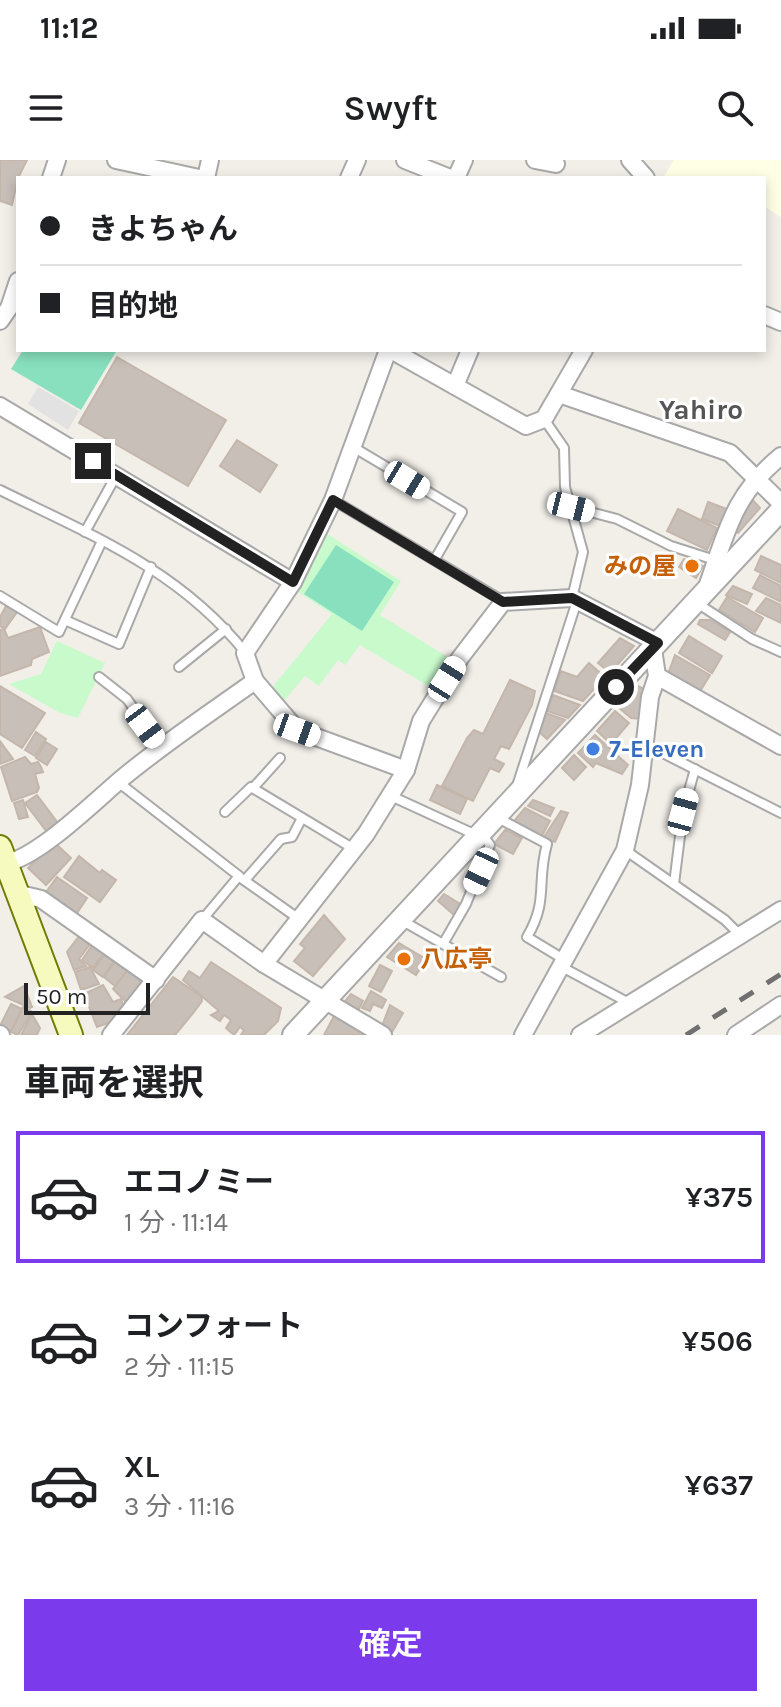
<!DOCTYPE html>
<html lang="ja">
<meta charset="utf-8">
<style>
:root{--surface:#fff;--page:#f6f6f6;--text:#202124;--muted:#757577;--line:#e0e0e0;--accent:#7c3aed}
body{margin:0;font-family:Karla,"Noto Sans JP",sans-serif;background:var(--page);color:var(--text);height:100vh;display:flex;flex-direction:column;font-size:30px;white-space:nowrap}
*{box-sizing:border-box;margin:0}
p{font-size:26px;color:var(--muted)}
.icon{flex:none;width:44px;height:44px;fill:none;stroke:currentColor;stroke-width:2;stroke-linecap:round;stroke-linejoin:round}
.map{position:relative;height:875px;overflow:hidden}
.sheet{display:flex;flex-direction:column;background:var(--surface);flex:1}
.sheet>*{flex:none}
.hud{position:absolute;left:16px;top:16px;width:750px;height:176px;border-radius:0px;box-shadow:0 4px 12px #0003;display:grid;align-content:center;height:176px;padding:0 24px;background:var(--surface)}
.scale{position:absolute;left:24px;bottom:20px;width:126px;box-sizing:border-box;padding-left:8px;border:4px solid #222;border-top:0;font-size:22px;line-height:28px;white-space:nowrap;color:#222;-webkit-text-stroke:6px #fff;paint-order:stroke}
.end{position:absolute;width:36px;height:36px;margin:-18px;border:10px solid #222;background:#fff;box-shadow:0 0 0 4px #fff}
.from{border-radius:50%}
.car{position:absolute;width:24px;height:48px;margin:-24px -12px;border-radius:10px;box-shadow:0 0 6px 2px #0007;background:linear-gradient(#fff 24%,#345 0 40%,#fff 0 76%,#345 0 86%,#fff 0)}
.hud b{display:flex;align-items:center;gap:28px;height:76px;font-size:30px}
.hud b+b{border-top:2px solid var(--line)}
.hud i{width:20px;height:20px;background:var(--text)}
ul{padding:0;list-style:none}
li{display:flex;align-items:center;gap:24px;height:132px;margin:0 16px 12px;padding:0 8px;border:4px solid transparent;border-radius:0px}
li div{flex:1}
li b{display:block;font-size:30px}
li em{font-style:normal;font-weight:600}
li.selected{border-color:var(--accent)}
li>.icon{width:72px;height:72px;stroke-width:1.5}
h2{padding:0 24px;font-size:36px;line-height:96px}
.cta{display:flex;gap:16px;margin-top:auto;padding:16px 24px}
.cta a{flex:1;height:92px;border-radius:0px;background:var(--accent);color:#fff;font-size:32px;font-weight:600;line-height:92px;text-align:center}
.status{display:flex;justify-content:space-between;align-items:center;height:56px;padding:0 40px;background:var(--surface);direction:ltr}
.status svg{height:22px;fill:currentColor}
header{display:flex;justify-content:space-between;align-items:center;height:104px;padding:0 24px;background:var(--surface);font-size:36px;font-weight:600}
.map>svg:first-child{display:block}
.education{fill:#ffffe5}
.park{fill:#c8facc}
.pitch{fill:#88e0be}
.parking{fill:#e2e2e2}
.building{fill:#c7bfb8;stroke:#c4b6ab;stroke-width:2}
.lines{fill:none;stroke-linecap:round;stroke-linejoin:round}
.service-casing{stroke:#a9a9a9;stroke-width:12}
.minor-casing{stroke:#a9a9a9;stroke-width:20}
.tertiary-casing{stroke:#a9a9a9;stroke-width:24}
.secondary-casing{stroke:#707d05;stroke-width:26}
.service{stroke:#fff;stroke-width:8}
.minor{stroke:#fff;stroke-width:16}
.tertiary{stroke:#fff;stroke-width:20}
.secondary{stroke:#f7fabf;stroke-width:22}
.rail{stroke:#707070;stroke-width:5;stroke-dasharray:16 16;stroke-linecap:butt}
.route{stroke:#222;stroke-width:10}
.food-dot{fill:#e8710a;stroke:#fff;stroke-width:3}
.shop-dot{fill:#3f7fe0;stroke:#fff;stroke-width:3}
.labels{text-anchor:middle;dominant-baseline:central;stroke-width:6;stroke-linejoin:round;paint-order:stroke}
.food-label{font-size:24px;font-weight:bold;fill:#c56008;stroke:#fff;text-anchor:end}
.shop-label{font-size:24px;font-weight:bold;fill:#366cbe;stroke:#fff;text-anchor:start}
.quarter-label{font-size:28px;font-weight:bold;fill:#555;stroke:#fff}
</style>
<div class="status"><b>11:12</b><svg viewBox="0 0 49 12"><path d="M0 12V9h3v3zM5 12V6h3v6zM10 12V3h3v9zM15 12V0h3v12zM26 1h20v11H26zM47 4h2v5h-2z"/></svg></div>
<header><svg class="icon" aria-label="menu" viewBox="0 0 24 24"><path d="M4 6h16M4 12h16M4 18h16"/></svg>Swyft<svg class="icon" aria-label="search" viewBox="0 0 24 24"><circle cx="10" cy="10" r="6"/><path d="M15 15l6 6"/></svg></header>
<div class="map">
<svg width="781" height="875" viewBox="0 0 781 875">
<rect width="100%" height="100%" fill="#f2efe9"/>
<polygon class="education" points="674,0 781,0 781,57 764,46 764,18 663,18"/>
<g class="park">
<polygon points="326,373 401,421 380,455 454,501 435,530 360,485 345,505 338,500 319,526 305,516 282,543 271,529 332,454 295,430"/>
<polygon points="57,481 105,503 78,558 60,553 9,524 41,514"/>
</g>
<g class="pitch">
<polygon points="23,190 117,190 81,250 11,209"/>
<polygon points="336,385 394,422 362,471 304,434"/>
</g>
<polygon class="parking" points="38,227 79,251 68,270 28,244"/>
<g class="building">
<polygon points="0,0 27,0 18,18 12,45 0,41"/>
<polygon points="117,197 226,260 188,326 79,263"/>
<polygon points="237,280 277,305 260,332 220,306"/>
<polygon points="750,337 760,348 738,373 734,371"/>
<polygon points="708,342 727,349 720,366 702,359"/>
<polygon points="678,349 717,368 707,390 667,371"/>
<polygon points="761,396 781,405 781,423 755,410"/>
<polygon points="684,399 703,406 696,418 679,407"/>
<polygon points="760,415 781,426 781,442 753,428"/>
<polygon points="733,426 752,434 747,444 726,435"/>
<polygon points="727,437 763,458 755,472 719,450"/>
<polygon points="766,438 781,445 781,463 756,451"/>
<polygon points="6,446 17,452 5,469 0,466 0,457"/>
<polygon points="700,460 710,460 730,472 725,480 698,464"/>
<polygon points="40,467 49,492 32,499 31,505 0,516 0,470 4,469 8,478"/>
<polygon points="689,476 722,496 712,513 679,493"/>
<polygon points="620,478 634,486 610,513 598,503"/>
<polygon points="675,495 710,515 699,533 668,514"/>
<polygon points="589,503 605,517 583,541 554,531 561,511 577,517"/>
<polygon points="510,520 535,531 532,545 509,589 501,586 494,599 504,604 499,612 490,608 473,641 442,626 467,578 474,570 483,574"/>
<polygon points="0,526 45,553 22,588 0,574"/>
<polygon points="638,526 644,529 641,559 631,558 619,548"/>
<polygon points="553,535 580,545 568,558 547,551"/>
<polygon points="615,551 629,563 611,584 597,571"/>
<polygon points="546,553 565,560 547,579 539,572"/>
<polygon points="36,572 46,579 35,596 25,590"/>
<polygon points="595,575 628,605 622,614 596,603 593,607 578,593"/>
<polygon points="0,581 13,599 0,604"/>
<polygon points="46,582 57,589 47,605 36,598"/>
<polygon points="574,595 586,607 574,620 562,608"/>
<polygon points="25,597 31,604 38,602 41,607 43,612 35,614 39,628 37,632 12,641 1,607"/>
<polygon points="437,625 467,639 460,654 430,640"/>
<polygon points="37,635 58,663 47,672 25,643"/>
<polygon points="23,640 28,657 19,659 14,643"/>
<polygon points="533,640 554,648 550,656 528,646"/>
<polygon points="525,648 550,661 542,676 514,661"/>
<polygon points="561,651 568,653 555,682 544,677"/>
<polygon points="505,670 522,678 513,694 494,684"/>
<polygon points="54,682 71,698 46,725 28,708"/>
<polygon points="79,696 100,713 102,710 116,720 100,742 64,717"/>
<polygon points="57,717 87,738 75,756 44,735"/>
<polygon points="444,734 462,745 454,755 438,741"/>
<polygon points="324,755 345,779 313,816 294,801 305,788 300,784"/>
<polygon points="80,775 91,783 79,799 86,806 74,810 67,792"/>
<polygon points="399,783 426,799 416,815 387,797"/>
<polygon points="93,784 104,793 93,808 82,800"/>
<polygon points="106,793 115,800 103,817 93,810"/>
<polygon points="116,800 128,809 115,826 104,817"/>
<polygon points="211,802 281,848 278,861 264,875 241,875 244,870 240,867 234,875 226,868 231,860 224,855 220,861 211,855 219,851 183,820 189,811 200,818"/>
<polygon points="380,805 392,811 381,832 369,826"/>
<polygon points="90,807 99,824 81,830 75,812"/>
<polygon points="128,810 145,824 129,845 113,829"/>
<polygon points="173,817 201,836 202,841 194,852 175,875 127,875"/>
<polygon points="103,825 113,842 121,839 125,849 115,855 117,860 97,867 84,834"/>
<polygon points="24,826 32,847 30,848 5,837"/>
<polygon points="371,831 386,840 382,848 373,844 370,851 362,848"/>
<polygon points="351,834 363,841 357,853 342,845"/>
<polygon points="11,844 22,849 11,871 0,866"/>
<polygon points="390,845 403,853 392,872 382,866"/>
<polygon points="23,847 31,851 30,855 18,875 11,872"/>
<polygon points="32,854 40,868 37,875 21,875"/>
<polygon points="334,856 369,875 324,875"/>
</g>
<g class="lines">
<defs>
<g id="service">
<polyline points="544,259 564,288 565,327 583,392 572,438"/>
<polyline points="353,287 462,352 435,399"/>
<path d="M0 330C93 376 178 409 245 492"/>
<polyline points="333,340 503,441"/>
<polyline points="571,347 617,359 671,386 718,401"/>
<polyline points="85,372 117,314"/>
<polyline points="0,436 59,472 102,381"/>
<polyline points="697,443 752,479 781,492"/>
<polyline points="65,460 119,484 151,407"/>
<polyline points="179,507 226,469"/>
<polyline points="99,517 127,539 161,587"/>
<polyline points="645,584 781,653"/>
<polyline points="118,622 239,716 202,760"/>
<polyline points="517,626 577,441"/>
<polyline points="253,628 280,598"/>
<polyline points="391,636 476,675"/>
<polyline points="225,652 251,627 354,689"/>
<path d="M498 658 547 684C536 723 549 740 527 777L565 800"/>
<polyline points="625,690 725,760 740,775"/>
<polyline points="241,718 299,759"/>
<polyline points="245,720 281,679 292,677 302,658"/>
<polyline points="674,724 683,652 695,609"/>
<polyline points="401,760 501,817"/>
<polyline points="443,784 466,744 490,685 482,674"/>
<polyline points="562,807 629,843"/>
</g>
<g id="minor">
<polyline points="116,0 199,18"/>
<polyline points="405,0 450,18"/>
<polyline points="535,0 556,4"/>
<polyline points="630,0 646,18"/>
<polyline points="51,18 57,0"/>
<polyline points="206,18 210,0"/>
<polyline points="349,18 357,0"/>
<polyline points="456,18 464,0"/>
<polyline points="764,155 781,162"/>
<polyline points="0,161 9,148 18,121"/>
<polyline points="388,190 333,340 293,422 245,493 255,521 297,570 406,610"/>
<polyline points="391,190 526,266 544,259 584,190"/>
<polyline points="455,226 470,190"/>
<polyline points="559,234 730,293 781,343"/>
<polyline points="0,246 293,422"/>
<path d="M707 427C727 371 733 335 781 296"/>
<polyline points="657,516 781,586"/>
<path d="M6 703C38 697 93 643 120 620 163 584 210 553 255 521"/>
<polyline points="16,733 41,739 156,820"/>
<polyline points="264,804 366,674 406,610 421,561 460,498 503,442 572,438 658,483"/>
<polyline points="0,874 1,875"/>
<polyline points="111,875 202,760 264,804 383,875"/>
<polyline points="523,875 625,690 640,625 650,537 657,516 653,489"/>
<polyline points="580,875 781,750"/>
<polyline points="736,875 781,845"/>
</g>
<polyline id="tertiary" points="293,875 781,350"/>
<polyline id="secondary" points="0,687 71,875"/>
</defs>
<use href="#service" class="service-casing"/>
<use href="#minor" class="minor-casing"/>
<use href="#tertiary" class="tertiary-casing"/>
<use href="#secondary" class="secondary-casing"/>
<use href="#service" class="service"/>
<use href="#minor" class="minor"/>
<use href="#tertiary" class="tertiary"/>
<use href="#secondary" class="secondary"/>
<polyline class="rail" points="686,875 781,814"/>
</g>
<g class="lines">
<polyline class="route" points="93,301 293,422 333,340 503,442 572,438 658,483 616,527"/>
</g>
<g class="food-dot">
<circle cx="692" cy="406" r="8"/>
<circle cx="404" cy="799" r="8"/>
</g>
<circle class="shop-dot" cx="593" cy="589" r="8"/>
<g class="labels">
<g class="food-label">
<text x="676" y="406">みの屋</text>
<text x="420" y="799" text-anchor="start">八広亭</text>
</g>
<g class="shop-label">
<text x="609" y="589">7-Eleven</text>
</g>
<g class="quarter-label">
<text x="701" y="249">Yahiro</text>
</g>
</g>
</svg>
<div class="scale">50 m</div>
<i class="end from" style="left:616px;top:527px"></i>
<i class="end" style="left:93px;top:301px"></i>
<i class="car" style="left:407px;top:320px;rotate:121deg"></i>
<i class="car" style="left:571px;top:347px;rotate:104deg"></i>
<i class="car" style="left:447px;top:519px;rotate:32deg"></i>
<i class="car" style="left:145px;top:566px;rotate:143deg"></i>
<i class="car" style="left:297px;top:570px;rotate:110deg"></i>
<i class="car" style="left:683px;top:652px;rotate:15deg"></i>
<i class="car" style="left:481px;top:711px;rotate:205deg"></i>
<div class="hud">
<b><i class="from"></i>きよちゃん</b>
<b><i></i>目的地</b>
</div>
</div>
<section class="sheet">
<h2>車両を選択</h2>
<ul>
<li class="selected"><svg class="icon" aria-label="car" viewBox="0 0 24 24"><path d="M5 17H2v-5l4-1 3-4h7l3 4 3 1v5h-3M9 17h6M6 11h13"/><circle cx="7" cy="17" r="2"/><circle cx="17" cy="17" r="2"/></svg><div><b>エコノミー</b><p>1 分 · 11:14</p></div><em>¥375</em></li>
<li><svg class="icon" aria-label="car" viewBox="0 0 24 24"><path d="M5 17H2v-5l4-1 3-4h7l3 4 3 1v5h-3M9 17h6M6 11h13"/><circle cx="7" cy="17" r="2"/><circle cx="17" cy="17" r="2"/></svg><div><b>コンフォート</b><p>2 分 · 11:15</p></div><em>¥506</em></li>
<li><svg class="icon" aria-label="car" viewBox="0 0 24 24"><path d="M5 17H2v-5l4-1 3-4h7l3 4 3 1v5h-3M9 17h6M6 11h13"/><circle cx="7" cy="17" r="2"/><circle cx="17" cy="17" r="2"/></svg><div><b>XL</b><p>3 分 · 11:16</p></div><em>¥637</em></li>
</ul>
<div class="cta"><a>確定</a></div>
</section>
